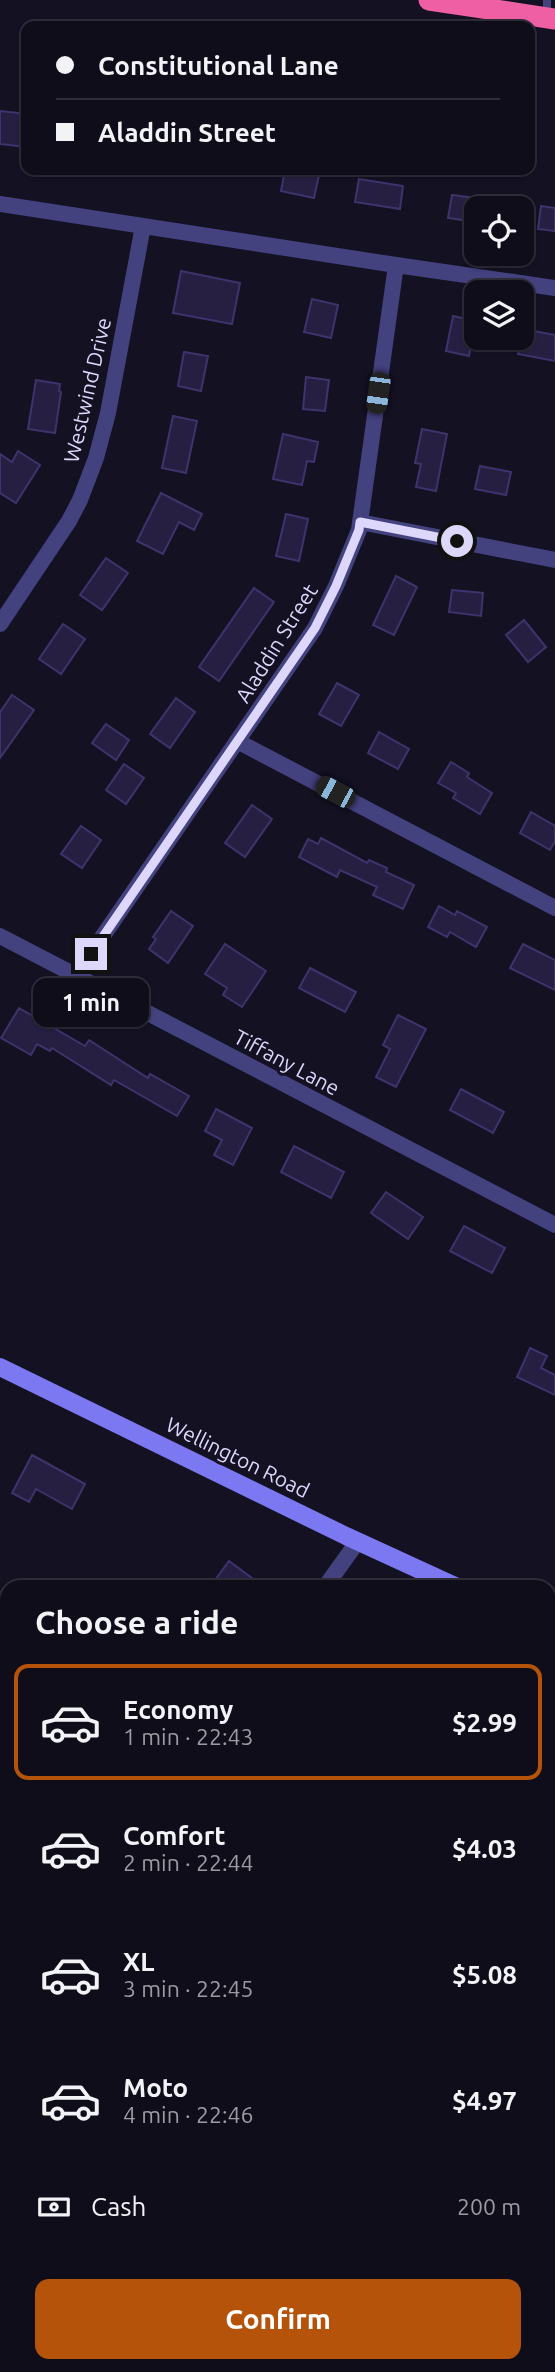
<!DOCTYPE html>
<meta charset="utf-8">
<style>
:root{--surface:#0f0d1a;--page:#1d1b27;--text:#f1f3f6;--muted:#9b9ca2;--line:#2f2d39;--accent:#b45309}
body{margin:0;font-family:Ubuntu,sans-serif;background:var(--page);color:var(--text);height:100vh;display:flex;flex-direction:column;font-size:26px;white-space:nowrap}
*{box-sizing:border-box;margin:0}
p{font-size:23px;color:var(--muted)}
.icon{flex:none;width:38px;height:38px;fill:none;stroke:currentColor;stroke-width:2;stroke-linecap:round;stroke-linejoin:round}
.map{position:relative;flex:1;overflow:hidden}
.side{position:absolute;left:0px;top:1580px;width:556px;height:793px;display:flex;flex-direction:column;background:var(--surface);border-radius:21px 21px 0 0;box-shadow:0 2px 5px #0004,0 0 0 2px var(--line)}
.side>*{flex:none}
.banner{position:absolute;left:21px;top:21px;width:514px;height:154px;border-radius:14px;box-shadow:0 2px 5px #0004,0 0 0 2px var(--line);display:grid;align-content:center;height:154px;padding:0 35px;background:var(--surface)}
.tools{position:absolute;left:464px;top:196px;display:grid;gap:14px}
.tools a{display:grid;place-items:center;width:70px;height:70px;border-radius:14px;background:var(--surface);box-shadow:0 2px 5px #0004,0 0 0 2px var(--line);font-size:35px}
.end{position:absolute;width:32px;height:32px;margin:-16px;border:9px solid #dcd7fb;background:#111;box-shadow:0 0 0 4px #111}
.from{border-radius:50%}
.bubble{position:absolute;height:49px;border-radius:14px;background:var(--surface);box-shadow:0 2px 5px #0004,0 0 0 2px var(--line);font-size:23px;font-weight:700;line-height:49px;text-align:center}
.car{position:absolute;width:21px;height:42px;margin:-21px -10px;border-radius:9px;box-shadow:0 0 5px 2px #0007;background:linear-gradient(#222 24%,#8ab4d8 0 40%,#222 0 76%,#8ab4d8 0 86%,#222 0)}
.banner b{display:flex;align-items:center;gap:24px;height:66px;font-size:26px}
.banner b+b{border-top:2px solid var(--line)}
.banner i{width:18px;height:18px;background:var(--text)}
ul{padding:0;list-style:none}
li{display:flex;align-items:center;gap:21px;height:116px;margin:0 14px 10px;padding:0 21px;border:4px solid transparent;border-radius:14px}
li div{flex:1}
li b{display:block;font-size:26px}
li em{font-style:normal;font-weight:700}
li.on{border-color:var(--accent)}
li>.icon{width:63px;height:63px;stroke-width:1.5}
h2{padding:0 35px;font-size:32px;line-height:84px}
.pay{display:flex;align-items:center;gap:18px;height:77px;padding:0 35px;font-size:26px}
.pay p{margin-inline-start:auto}
.action{display:flex;gap:14px;margin-top:auto;padding:14px 35px}
.action a{flex:1;height:80px;border-radius:14px;background:var(--accent);color:#fff;font-size:28px;font-weight:700;line-height:80px;text-align:center}
.map>svg:first-child{display:block}
.building{fill:#261f42;stroke:#3f336c;stroke-width:2}
.lines{fill:none;stroke-linecap:round;stroke-linejoin:round}
.service{stroke:#43417e;stroke-width:8}
.minor{stroke:#43417e;stroke-width:16}
.secondary{stroke:#7c78f1;stroke-width:18}
.motorway{stroke:#ee5fa3;stroke-width:21}
.route{stroke:#dcd7fb;stroke-width:9}
.labels{text-anchor:middle;dominant-baseline:central;stroke-width:6;stroke-linejoin:round;paint-order:stroke}
.street-label{font-size:21px;fill:#dcd7fb;stroke:#141123}
</style>
<div class="map">
<svg width="555" height="2372" viewBox="0 0 555 2372">
<rect width="100%" height="100%" fill="#141123"/>
<g class="building">
<polygon points="0,111 26,114 26,147 0,144"/>
<polygon points="285,170 319,175 314,198 281,191"/>
<polygon points="359,179 403,186 400,209 355,202"/>
<polygon points="452,195 476,198 476,222 448,218"/>
<polygon points="541,206 555,208 555,231 538,229"/>
<polygon points="181,271 240,283 232,324 173,313"/>
<polygon points="312,299 338,305 331,338 304,332"/>
<polygon points="453,316 476,321 469,356 446,351"/>
<polygon points="523,329 555,335 555,361 518,354"/>
<polygon points="184,352 208,356 201,391 178,386"/>
<polygon points="306,377 329,380 325,411 303,409"/>
<polygon points="36,380 60,384 59,391 61,392 55,433 28,429"/>
<polygon points="173,416 197,421 186,473 162,468"/>
<polygon points="422,429 447,434 436,491 416,487 421,464 415,463"/>
<polygon points="283,434 318,442 314,462 307,461 302,485 273,479"/>
<polygon points="18,451 40,465 16,503 0,493 0,454 12,462"/>
<polygon points="480,466 511,472 506,495 475,489"/>
<polygon points="161,493 202,514 194,530 179,522 163,554 137,541"/>
<polygon points="286,514 308,519 299,561 276,556"/>
<polygon points="106,558 128,573 102,610 80,595"/>
<polygon points="396,576 417,587 394,635 373,625"/>
<polygon points="254,588 274,602 219,681 199,667"/>
<polygon points="452,590 483,593 481,616 449,612"/>
<polygon points="524,620 546,647 528,662 506,635"/>
<polygon points="63,624 85,639 61,674 39,659"/>
<polygon points="337,683 359,695 341,726 319,714"/>
<polygon points="12,695 34,710 0,758 0,712"/>
<polygon points="176,698 195,712 170,748 150,734"/>
<polygon points="106,724 129,740 116,760 92,743"/>
<polygon points="379,732 409,749 398,769 368,753"/>
<polygon points="451,762 469,773 467,777 492,793 480,814 453,798 456,793 438,783"/>
<polygon points="124,764 144,778 126,804 106,790"/>
<polygon points="252,805 272,819 245,857 225,843"/>
<polygon points="531,812 555,826 555,841 550,850 520,833"/>
<polygon points="81,826 101,840 82,868 61,854"/>
<polygon points="321,838 367,863 369,860 387,868 386,872 414,885 403,909 373,895 377,887 340,870 337,877 299,857 308,839 318,844"/>
<polygon points="439,906 455,915 457,911 487,927 476,947 450,932 447,937 428,927"/>
<polygon points="171,911 193,926 168,963 149,949 156,939 153,937"/>
<polygon points="225,944 266,971 242,1007 223,995 227,988 205,974"/>
<polygon points="523,944 555,960 555,990 510,968"/>
<polygon points="310,968 356,992 345,1012 299,988"/>
<polygon points="19,1008 85,1046 89,1040 148,1078 150,1074 189,1096 177,1116 114,1080 111,1085 52,1048 50,1051 37,1044 31,1055 1,1038"/>
<polygon points="398,1015 426,1029 396,1087 376,1077 390,1049 383,1045"/>
<polygon points="461,1089 504,1112 493,1133 450,1110"/>
<polygon points="216,1109 252,1128 233,1165 214,1155 222,1140 205,1131"/>
<polygon points="294,1146 344,1172 331,1198 281,1172"/>
<polygon points="386,1192 423,1217 408,1239 371,1213"/>
<polygon points="464,1226 505,1248 492,1273 450,1251"/>
<polygon points="530,1348 547,1356 541,1368 555,1375 555,1395 517,1377"/>
<polygon points="32,1455 85,1484 72,1509 36,1489 29,1502 12,1493"/>
<polygon points="229,1561 264,1587 210,1587"/>
</g>
<g class="lines">
<g class="service">
<polyline points="547,17 547,0"/>
<polyline points="550,2117 555,2113"/>
<polyline points="550,2155 555,2160"/>
<polyline points="550,2251 555,2256"/>
<polyline points="550,2331 555,2337"/>
</g>
<g class="minor">
<polyline points="0,204 396,265 359,530 336,586 315,628 76,975"/>
<polyline points="396,265 555,288"/>
<polyline points="360,522 555,560"/>
<polyline points="0,624 69,521 80,500 96,458 108,413 143,226"/>
<polyline points="237,741 555,908"/>
<polyline points="0,936 555,1225"/>
<polyline points="325,1587 358,1541"/>
<polyline points="550,2001 555,1994"/>
<polyline points="0,2053 7,2043"/>
<polyline points="270,2372 275,2366"/>
</g>
<g class="secondary">
<polyline points="0,1367 346,1536 457,1587"/>
<polyline points="550,1632 555,1635"/>
</g>
<polyline class="motorway" points="429,0 555,19"/>
</g>
<g class="lines">
<polyline class="route" points="91,954 315,628 336,586 359,530 360,522 457,541"/>
</g>
<g class="labels">
<g class="street-label">
<text transform="translate(87 390) rotate(-77)">Westwind Drive</text>
<text transform="translate(276 643) rotate(-58)">Aladdin Street</text>
<text transform="translate(287 1062) rotate(28)">Tiffany Lane</text>
<text transform="translate(238 1457) rotate(26)">Wellington Road</text>
</g>
</g>
</svg>
<div class="tools">
<a><svg class="icon" aria-label="locate" viewBox="0 0 24 24"><circle cx="12" cy="12" r="6"/><path d="M12 2v4M12 18v4M2 12h4M18 12h4"/></svg></a>
<a><svg class="icon" aria-label="layers" viewBox="0 0 24 24"><path d="M12 4l9 5-9 5-9-5zM3 14l9 5 9-5"/></svg></a>
</div>
<i class="end from" style="left:457px;top:541px"></i>
<i class="end" style="left:91px;top:954px"></i>
<div class="bubble" style="left:33px;top:978px;width:116px">1 min</div>
<i class="car" style="left:378px;top:393px;rotate:188deg"></i>
<i class="car" style="left:335px;top:792px;rotate:298deg"></i>
<div class="banner">
<b><i class="from"></i>Constitutional Lane</b>
<b><i></i>Aladdin Street</b>
</div>
<section class="side">
<h2>Choose a ride</h2>
<ul>
<li class="on"><svg class="icon" aria-label="car" viewBox="0 0 24 24"><path d="M5 17H2v-5l4-1 3-4h7l3 4 3 1v5h-3M9 17h6M6 11h13"/><circle cx="7" cy="17" r="2"/><circle cx="17" cy="17" r="2"/></svg><div><b>Economy</b><p>1 min · 22:43</p></div><em>$2.99</em></li>
<li><svg class="icon" aria-label="car" viewBox="0 0 24 24"><path d="M5 17H2v-5l4-1 3-4h7l3 4 3 1v5h-3M9 17h6M6 11h13"/><circle cx="7" cy="17" r="2"/><circle cx="17" cy="17" r="2"/></svg><div><b>Comfort</b><p>2 min · 22:44</p></div><em>$4.03</em></li>
<li><svg class="icon" aria-label="car" viewBox="0 0 24 24"><path d="M5 17H2v-5l4-1 3-4h7l3 4 3 1v5h-3M9 17h6M6 11h13"/><circle cx="7" cy="17" r="2"/><circle cx="17" cy="17" r="2"/></svg><div><b>XL</b><p>3 min · 22:45</p></div><em>$5.08</em></li>
<li><svg class="icon" aria-label="car" viewBox="0 0 24 24"><path d="M5 17H2v-5l4-1 3-4h7l3 4 3 1v5h-3M9 17h6M6 11h13"/><circle cx="7" cy="17" r="2"/><circle cx="17" cy="17" r="2"/></svg><div><b>Moto</b><p>4 min · 22:46</p></div><em>$4.97</em></li>
</ul>
<div class="pay"><svg class="icon" aria-label="cash" viewBox="0 0 24 24"><path d="M3 7h18v10H3z"/><circle cx="12" cy="12" r="2"/></svg>Cash<p>200 m</p></div>
<div class="action"><a>Confirm</a></div>
</section>
</div>
